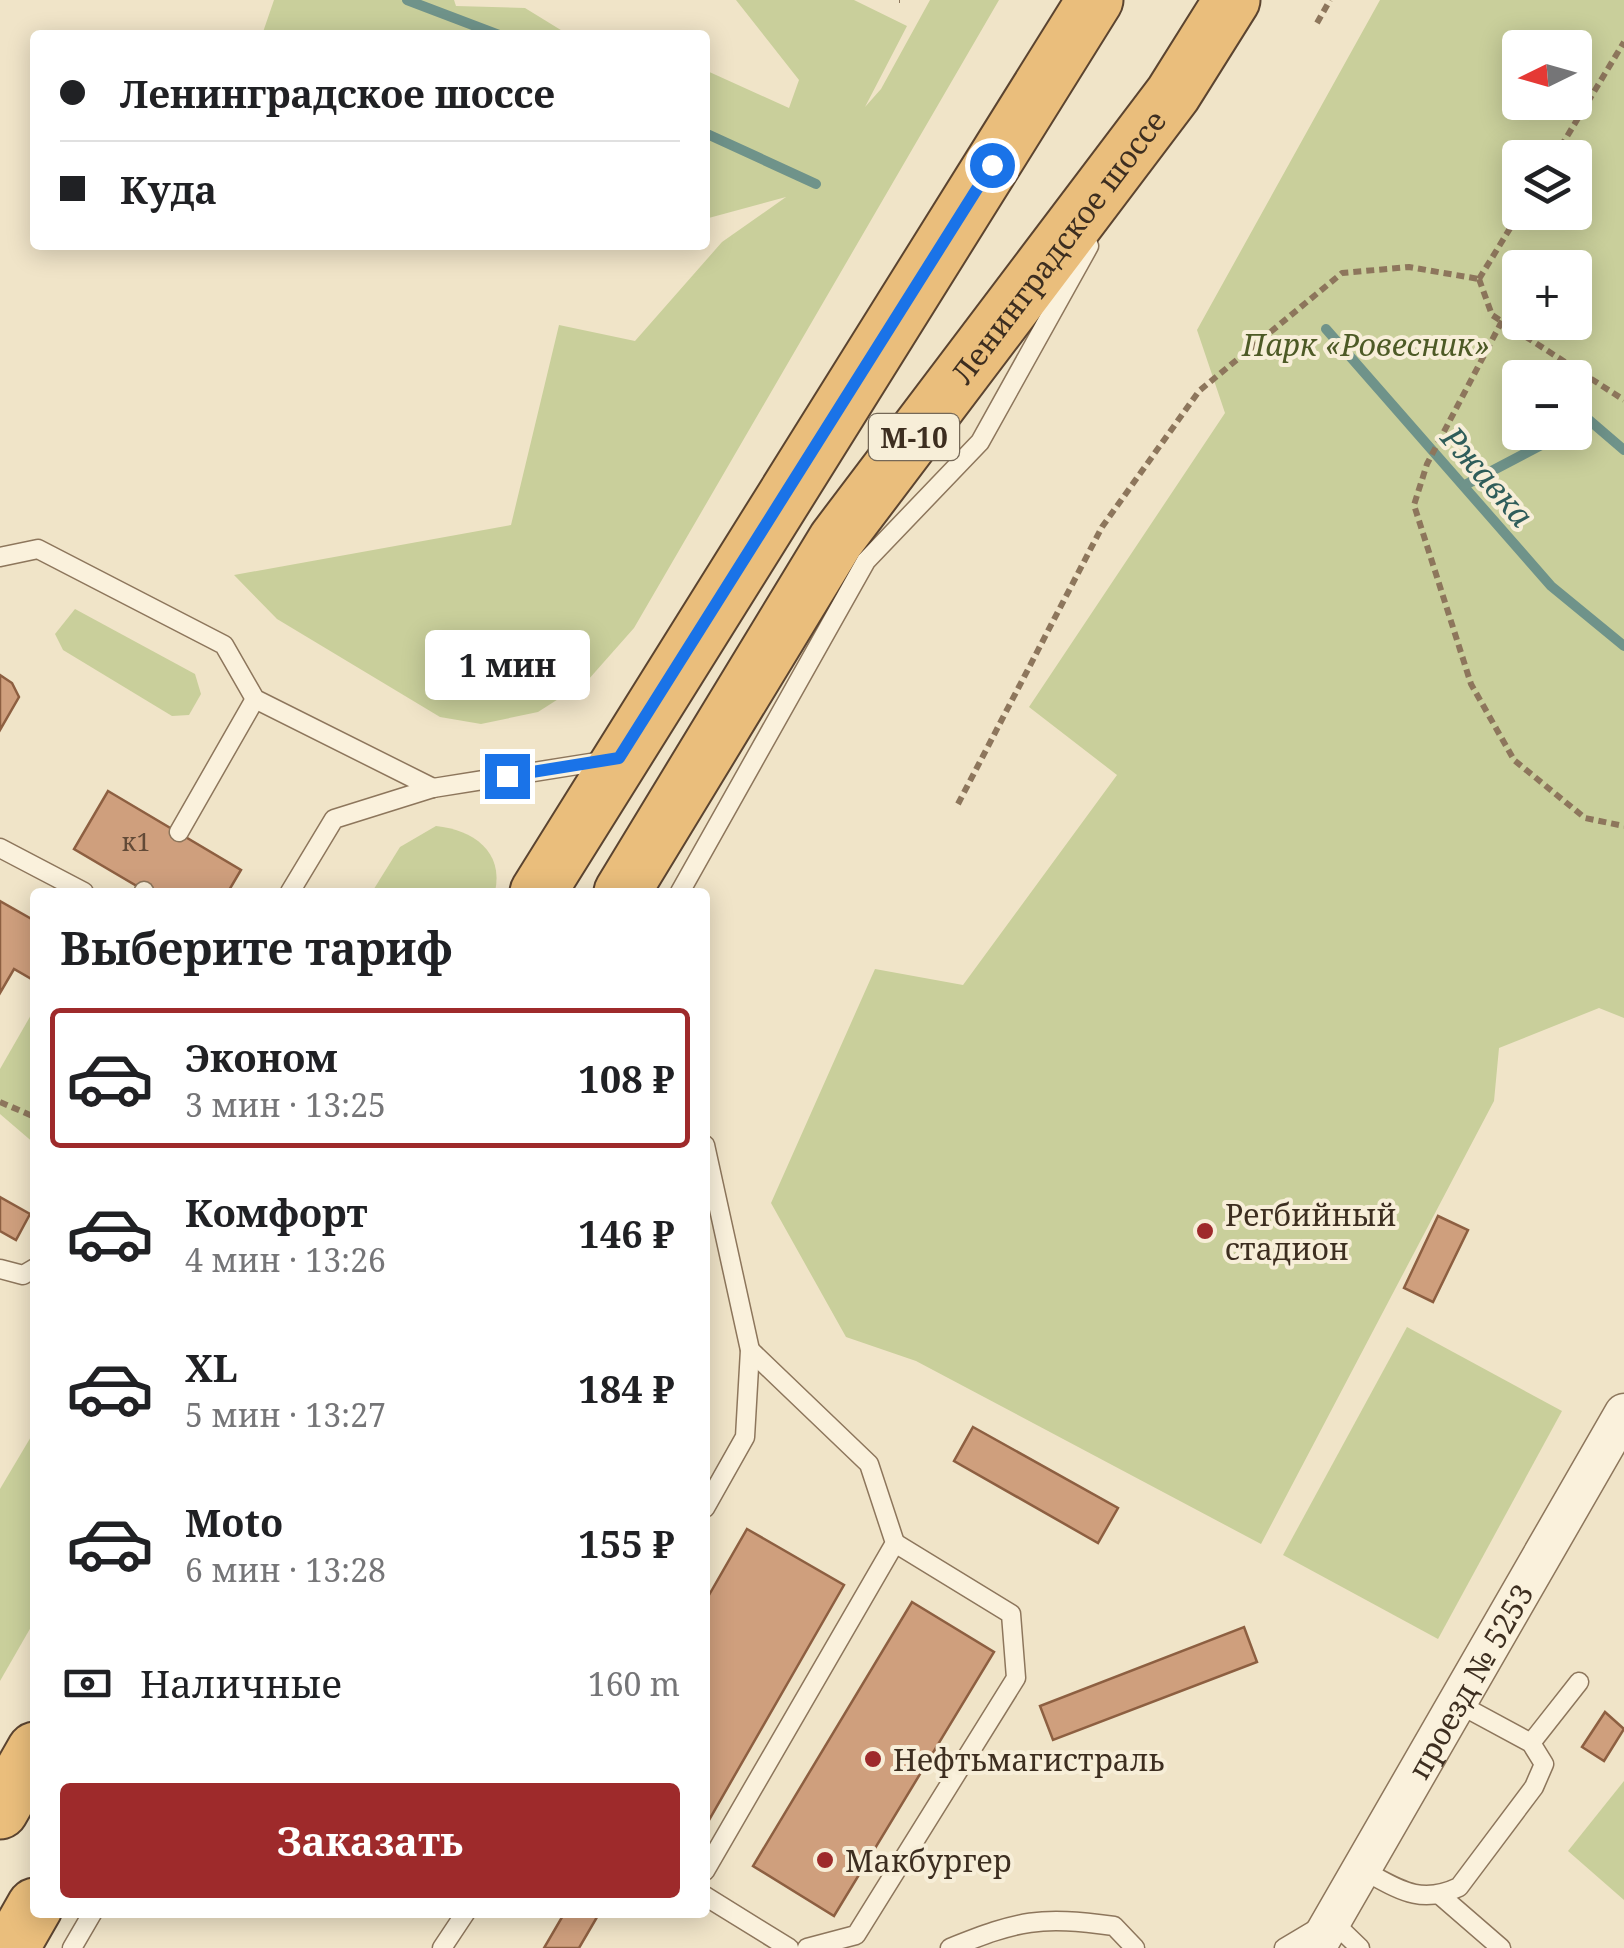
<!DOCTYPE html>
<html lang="ru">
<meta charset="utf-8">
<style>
:root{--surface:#fff;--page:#f2f2f2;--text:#202124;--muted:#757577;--line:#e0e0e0;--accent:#9e2a2b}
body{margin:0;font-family:"Noto Serif",serif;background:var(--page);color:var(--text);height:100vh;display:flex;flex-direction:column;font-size:38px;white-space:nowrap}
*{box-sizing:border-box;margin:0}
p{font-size:32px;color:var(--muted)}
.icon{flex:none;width:55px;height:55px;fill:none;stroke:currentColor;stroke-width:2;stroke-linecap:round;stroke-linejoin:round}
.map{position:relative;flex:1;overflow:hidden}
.drawer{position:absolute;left:30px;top:888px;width:680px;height:1030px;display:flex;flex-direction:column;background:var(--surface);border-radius:10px;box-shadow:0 5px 25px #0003}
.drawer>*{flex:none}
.banner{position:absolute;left:30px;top:30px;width:680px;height:220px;border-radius:10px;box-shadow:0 5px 25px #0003;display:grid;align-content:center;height:220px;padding:0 30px;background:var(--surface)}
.needle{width:65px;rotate:265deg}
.controls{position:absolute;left:1502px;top:30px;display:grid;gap:20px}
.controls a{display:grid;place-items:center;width:90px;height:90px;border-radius:10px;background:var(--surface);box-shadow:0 5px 25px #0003;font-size:50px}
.end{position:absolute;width:45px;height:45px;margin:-22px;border:12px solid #1a73e8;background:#fff;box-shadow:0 0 0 5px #fff}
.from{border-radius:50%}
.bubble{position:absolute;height:70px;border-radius:10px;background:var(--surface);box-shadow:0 5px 25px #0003;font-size:32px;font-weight:700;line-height:70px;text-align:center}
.banner b{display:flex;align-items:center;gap:35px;height:95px;font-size:38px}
.banner b+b{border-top:2px solid var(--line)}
.banner i{width:25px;height:25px;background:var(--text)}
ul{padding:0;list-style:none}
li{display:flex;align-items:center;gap:30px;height:140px;margin:0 20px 15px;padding:0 10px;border:5px solid transparent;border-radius:10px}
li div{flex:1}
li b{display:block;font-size:38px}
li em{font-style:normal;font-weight:700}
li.on{border-color:var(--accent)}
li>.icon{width:90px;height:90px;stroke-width:1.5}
h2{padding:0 30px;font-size:45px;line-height:120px}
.pay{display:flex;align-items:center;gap:25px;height:110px;padding:0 30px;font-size:38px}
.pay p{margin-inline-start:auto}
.button{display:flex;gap:20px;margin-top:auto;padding:20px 30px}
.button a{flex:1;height:115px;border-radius:10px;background:var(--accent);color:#fff;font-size:40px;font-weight:700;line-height:115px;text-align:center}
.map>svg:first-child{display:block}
.green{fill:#c9cf9b;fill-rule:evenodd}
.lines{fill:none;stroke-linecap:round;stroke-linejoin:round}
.stream{stroke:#6f938a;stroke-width:10}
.building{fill:#cf9f7d;stroke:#8d5f41;stroke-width:2.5}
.service-casing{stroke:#8d765c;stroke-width:21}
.minor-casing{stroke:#8d765c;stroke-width:41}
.trunk-casing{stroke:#5b4430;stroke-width:59}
.path{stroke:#8d765c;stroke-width:6;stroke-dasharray:8 5;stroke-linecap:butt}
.service{stroke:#faf1dc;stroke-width:18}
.minor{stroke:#faf1dc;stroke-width:38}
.trunk{stroke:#eabe7c;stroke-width:55}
.route{stroke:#1a73e8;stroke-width:12}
.poi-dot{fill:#9e2a2b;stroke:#f7eed8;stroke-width:4}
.labels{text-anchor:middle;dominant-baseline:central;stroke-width:8;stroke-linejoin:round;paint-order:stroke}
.number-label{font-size:25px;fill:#624a37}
.shield{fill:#f7eed8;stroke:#756857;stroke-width:2.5}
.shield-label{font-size:28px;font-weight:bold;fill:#3d2e20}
.street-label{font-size:30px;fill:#3d2e20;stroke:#f7eed8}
.park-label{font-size:30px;font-style:italic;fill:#4d5a26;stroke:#f7eed8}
.poi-label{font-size:30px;fill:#3d2e20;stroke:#f7eed8;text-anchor:start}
.water-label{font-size:32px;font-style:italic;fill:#2f5d5a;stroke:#f7eed8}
</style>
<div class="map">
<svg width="1624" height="1948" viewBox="0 0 1624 1948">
<rect width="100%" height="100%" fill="#f0e4c8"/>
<g class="green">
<polygon points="274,0 454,0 456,6 525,8 569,35 262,35"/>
<polygon points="736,0 854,0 907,26 865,107 881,89 930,0 999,0 634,628 588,680 538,712 481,724 440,717 277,619 234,575 511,525 559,325 635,341 722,242 786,197 705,219 705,70 789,108 799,80"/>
<path d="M1380 0H1624V1018L1599 1008 1499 1048 1494 1101 1261 1544 916 1361 846 1337 771 1203 875 969 963 985 1117 775 1029 707 1225 413 1197 330ZM1520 48H1575V102H1520ZM1520 158H1575V212H1520ZM1520 268H1575V322H1520ZM1520 378H1575V432H1520Z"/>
<polygon points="75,609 195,674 201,694 189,715 172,716 63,650 55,634"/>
<path d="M436 826C473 830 504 851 495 892H372L400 847Z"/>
<polygon points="35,1008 35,1144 0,1114 0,1069"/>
<polygon points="1407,1327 1562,1411 1438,1639 1283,1555"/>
<polygon points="35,1430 35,1620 0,1681 0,1489"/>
<polygon points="1624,1781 1624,1900 1568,1851"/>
</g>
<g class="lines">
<g class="stream">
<polyline points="407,0 499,35"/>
<polyline points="705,133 816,184"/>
<polyline points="1326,329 1551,586 1624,646"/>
<polyline points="1575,427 1589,420 1624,450"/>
<polyline points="1465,485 1566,432"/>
</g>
</g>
<g class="building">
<polygon points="0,675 12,683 19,697 0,730"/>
<polygon points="108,791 241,870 228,892 147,892 74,849"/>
<polygon points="0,901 35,921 35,981 14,969 0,993"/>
<polygon points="0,1197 30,1214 16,1240 0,1231"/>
<polygon points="1438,1216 1468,1230 1433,1302 1404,1288"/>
<polygon points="973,1427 1118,1508 1098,1543 954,1461"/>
<polygon points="747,1529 844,1585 705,1827 705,1602"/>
<polygon points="912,1602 994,1652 834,1916 753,1866"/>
<polygon points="1244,1627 1257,1662 1053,1740 1040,1706"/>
<polygon points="1605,1712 1624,1729 1604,1761 1582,1747"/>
<polygon points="565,1912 600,1912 579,1948 544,1948"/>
</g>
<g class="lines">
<defs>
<g id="service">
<polyline points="0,557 38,549 224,645 255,699 433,788"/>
<polyline points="179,832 255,699"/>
<polyline points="0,848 84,892"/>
<polyline points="144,892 144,891"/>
<polyline points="290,892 334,819 433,788 609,760"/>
<polyline points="680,892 866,561 980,442 1089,246"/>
<polyline points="705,1145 750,1350 745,1437 705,1508"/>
<polyline points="0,1269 23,1275 35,1268"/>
<polyline points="1531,1743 1579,1682"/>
<path d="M1361 1869C1397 1888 1419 1906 1459 1887L1534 1787 1544 1764 1531 1743 1457 1703"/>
<polyline points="705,1871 895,1543 869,1464 750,1350"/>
<polyline points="705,1896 789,1948"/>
<polyline points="1441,1896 1501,1948"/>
<polyline points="72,1948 93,1912"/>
<polyline points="442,1948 466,1912"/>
<polyline points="807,1948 856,1935 1016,1678 1011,1614 895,1543"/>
<path d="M950 1948C1020 1920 1039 1916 1114 1926L1135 1948"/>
<polyline points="1284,1948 1331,1920 1360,1948"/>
</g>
<g id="minor">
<path id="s1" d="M1316 1948 1624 1413"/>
</g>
<g id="trunk">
<polyline points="538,892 1095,0"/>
<path id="s2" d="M622 892 836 540 1173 94 1232 0"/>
<polyline points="0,1811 35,1750"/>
<polyline points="11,1948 35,1906"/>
</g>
</defs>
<use href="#service" class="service-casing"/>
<use href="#minor" class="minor-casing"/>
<use href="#trunk" class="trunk-casing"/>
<g class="path">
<polyline points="899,0 900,0"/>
<polyline points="1317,23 1330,0"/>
<polyline points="1554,158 1624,42"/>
<polyline points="1479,279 1492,315 1624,400"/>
<polyline points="1479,279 1520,212"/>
<polyline points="1502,321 1427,464 1414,505 1471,684 1514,760 1585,818 1624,826"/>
<polyline points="958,804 1102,527 1199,391 1342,273 1409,267 1479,279"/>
<polyline points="0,1102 35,1117"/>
</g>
<use href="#service" class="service"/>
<use href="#minor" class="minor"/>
<use href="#trunk" class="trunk"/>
</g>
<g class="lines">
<polyline class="route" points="507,776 619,758 992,165"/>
</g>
<g class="poi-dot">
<circle cx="1205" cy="1231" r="10"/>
<circle cx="873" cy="1759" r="10"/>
<circle cx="825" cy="1860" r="10"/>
</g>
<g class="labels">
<g class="number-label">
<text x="136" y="841">к1</text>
</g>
<rect class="shield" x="869" y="414" width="90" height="46" rx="8"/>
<g class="shield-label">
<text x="914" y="437">М-10</text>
</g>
<g class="street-label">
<text stroke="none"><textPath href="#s2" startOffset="780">Ленинградское шоссе</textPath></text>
<text stroke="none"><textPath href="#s1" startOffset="308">проезд № 5253</textPath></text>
</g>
<g class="park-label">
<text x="1366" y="344">Парк «Ровесник»</text>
</g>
<g class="poi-label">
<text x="1225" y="1214">Регбийный<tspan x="1225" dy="34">стадион</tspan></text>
<text x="893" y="1759">Нефтьмагистраль</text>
<text x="845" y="1860">Макбургер</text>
</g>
<g class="water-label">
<text transform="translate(1488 476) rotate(49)">Ржавка</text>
</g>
</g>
</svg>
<div class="controls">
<a><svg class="needle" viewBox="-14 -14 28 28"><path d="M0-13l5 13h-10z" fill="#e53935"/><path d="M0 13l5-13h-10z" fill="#757577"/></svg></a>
<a><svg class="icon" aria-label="layers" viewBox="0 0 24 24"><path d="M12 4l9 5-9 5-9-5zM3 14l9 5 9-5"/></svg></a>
<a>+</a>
<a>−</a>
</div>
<i class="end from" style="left:992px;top:165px"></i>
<i class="end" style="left:507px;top:776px"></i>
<div class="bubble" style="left:425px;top:630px;width:165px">1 мин</div>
<div class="banner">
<b><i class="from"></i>Ленинградское шоссе</b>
<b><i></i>Куда</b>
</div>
<section class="drawer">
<h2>Выберите тариф</h2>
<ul>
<li class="on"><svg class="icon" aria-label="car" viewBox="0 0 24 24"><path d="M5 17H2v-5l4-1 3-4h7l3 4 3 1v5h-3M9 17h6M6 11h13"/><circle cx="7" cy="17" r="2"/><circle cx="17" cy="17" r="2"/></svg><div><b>Эконом</b><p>3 мин · 13:25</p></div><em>108 ₽</em></li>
<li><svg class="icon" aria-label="car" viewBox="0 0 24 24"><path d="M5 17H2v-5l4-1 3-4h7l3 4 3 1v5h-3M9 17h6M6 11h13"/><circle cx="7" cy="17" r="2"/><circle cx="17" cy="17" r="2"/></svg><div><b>Комфорт</b><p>4 мин · 13:26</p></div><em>146 ₽</em></li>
<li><svg class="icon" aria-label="car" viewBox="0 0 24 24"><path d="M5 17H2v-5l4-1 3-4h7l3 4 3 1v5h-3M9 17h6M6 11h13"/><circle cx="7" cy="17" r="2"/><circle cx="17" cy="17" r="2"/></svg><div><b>XL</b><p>5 мин · 13:27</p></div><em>184 ₽</em></li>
<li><svg class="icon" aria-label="car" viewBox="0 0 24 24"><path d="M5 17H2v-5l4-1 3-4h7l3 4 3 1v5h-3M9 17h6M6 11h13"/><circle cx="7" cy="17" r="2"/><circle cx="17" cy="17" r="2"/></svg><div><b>Moto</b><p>6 мин · 13:28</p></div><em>155 ₽</em></li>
</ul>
<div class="pay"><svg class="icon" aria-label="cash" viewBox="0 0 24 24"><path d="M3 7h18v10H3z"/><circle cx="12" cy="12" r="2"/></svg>Наличные<p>160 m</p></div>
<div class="button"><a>Заказать</a></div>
</section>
</div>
